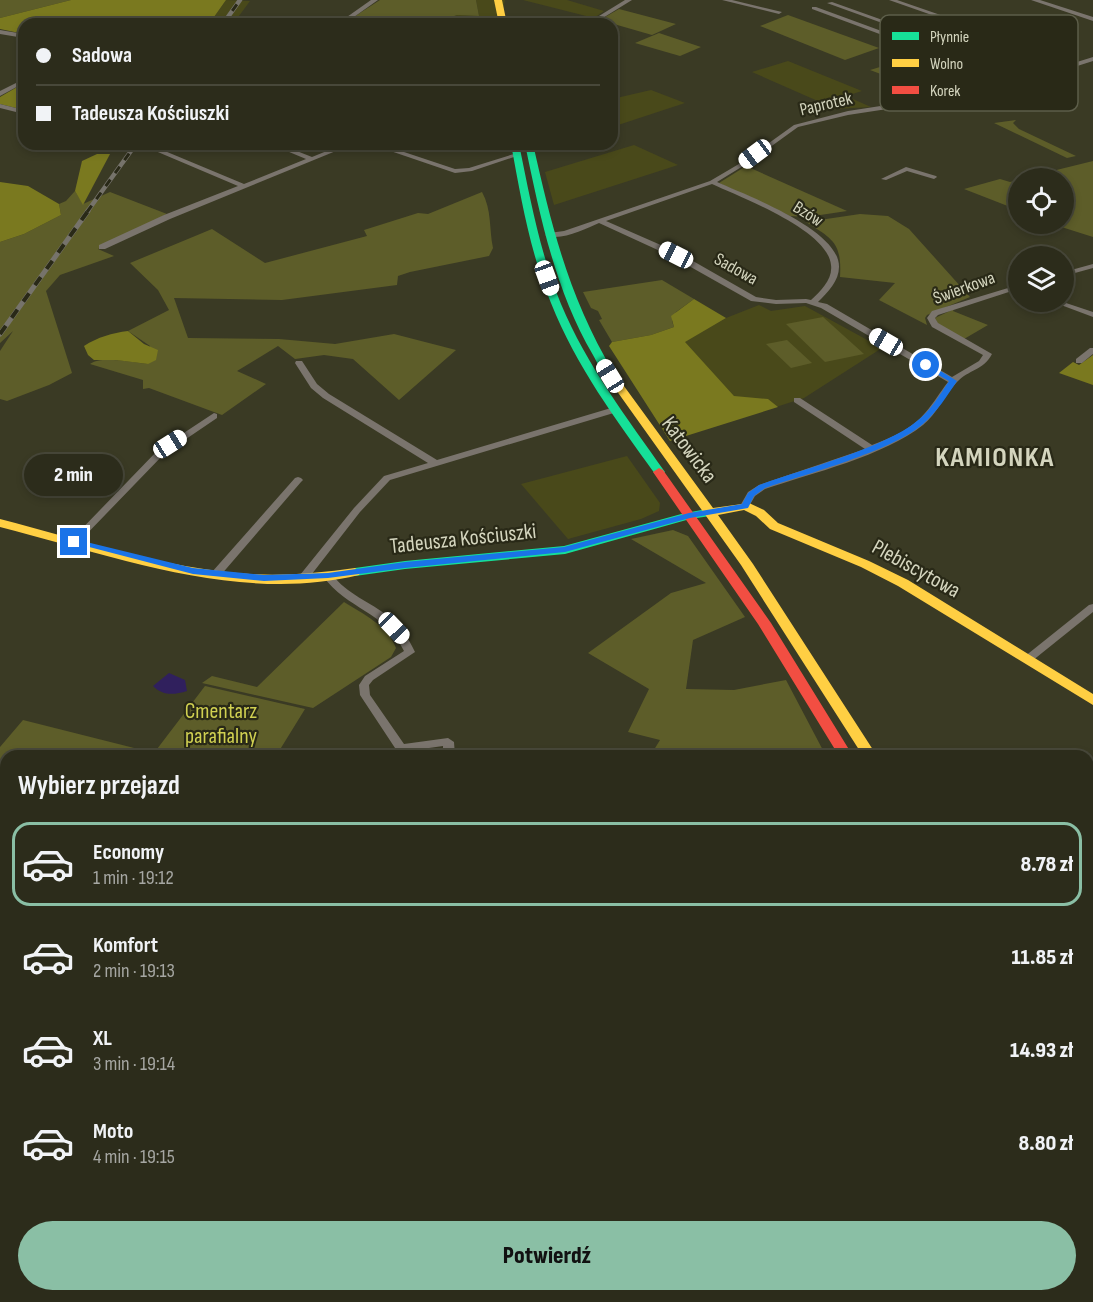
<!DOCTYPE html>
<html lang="pl">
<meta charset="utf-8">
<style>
:root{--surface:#2c2c1b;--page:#383828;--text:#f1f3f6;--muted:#a6a7a3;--line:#48483a;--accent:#8abfa5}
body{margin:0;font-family:"Sofia Sans Condensed",sans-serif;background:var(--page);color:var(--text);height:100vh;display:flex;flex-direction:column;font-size:22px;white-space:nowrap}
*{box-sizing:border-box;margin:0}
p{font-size:20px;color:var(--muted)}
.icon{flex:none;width:33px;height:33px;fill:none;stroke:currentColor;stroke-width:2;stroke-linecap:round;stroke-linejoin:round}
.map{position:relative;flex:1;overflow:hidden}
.drawer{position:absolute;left:0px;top:750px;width:1094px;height:552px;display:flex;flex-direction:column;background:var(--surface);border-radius:18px 18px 0 0;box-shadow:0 3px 9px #0003,0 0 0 2px var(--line)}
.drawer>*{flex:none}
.top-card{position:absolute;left:18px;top:18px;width:600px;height:132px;border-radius:18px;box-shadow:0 3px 9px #0003,0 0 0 2px var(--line);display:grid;align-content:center;height:132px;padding:0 18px;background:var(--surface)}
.fabs{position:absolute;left:1008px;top:168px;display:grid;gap:12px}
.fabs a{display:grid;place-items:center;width:66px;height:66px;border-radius:50%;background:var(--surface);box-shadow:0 3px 9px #0003,0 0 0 2px var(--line);font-size:30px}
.end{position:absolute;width:27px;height:27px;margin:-14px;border:8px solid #1a73e8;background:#fff;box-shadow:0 0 0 3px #fff}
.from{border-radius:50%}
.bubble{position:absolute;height:42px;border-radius:21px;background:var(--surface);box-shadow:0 3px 9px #0003,0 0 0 2px var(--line);font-size:20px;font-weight:800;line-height:42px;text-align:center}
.car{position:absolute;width:18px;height:36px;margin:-18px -9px;border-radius:8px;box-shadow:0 0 4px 2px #0007;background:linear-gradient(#fff 24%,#345 0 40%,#fff 0 76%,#345 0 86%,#fff 0)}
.top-card b{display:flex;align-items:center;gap:21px;height:57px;font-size:22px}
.top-card b+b{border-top:2px solid var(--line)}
.top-card i{width:15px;height:15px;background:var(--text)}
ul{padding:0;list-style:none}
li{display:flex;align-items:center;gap:18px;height:84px;margin:0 12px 9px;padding:0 6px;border:3px solid transparent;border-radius:18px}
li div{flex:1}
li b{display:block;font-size:22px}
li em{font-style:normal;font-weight:800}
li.active{border-color:var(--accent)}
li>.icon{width:54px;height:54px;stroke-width:1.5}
h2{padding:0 18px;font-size:27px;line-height:72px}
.button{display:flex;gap:12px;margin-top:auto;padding:12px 18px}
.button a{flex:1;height:69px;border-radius:36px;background:var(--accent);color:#111;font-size:24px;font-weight:800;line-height:69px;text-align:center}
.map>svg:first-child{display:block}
.built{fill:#49491a}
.green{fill:#5d5d29}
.forest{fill:#7a791f}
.water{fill:#30205d}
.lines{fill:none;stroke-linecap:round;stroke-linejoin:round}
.street{fill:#7a746d;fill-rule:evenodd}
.fast{fill:#16e098;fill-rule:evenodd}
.slow{fill:#ffcf43;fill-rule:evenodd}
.jam{fill:#f24e42;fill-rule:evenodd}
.rail-far1-casing{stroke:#76736b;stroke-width:4.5}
.rail-casing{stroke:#76736b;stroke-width:5}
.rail-far1{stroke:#292917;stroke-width:3;stroke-dasharray:8;stroke-linecap:butt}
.rail{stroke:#292917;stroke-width:4;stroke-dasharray:10;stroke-linecap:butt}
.route{fill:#1a73e8}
.labels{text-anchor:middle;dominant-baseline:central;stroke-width:4.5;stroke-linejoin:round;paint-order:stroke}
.far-street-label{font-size:18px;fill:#d4d5be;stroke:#292917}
.street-label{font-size:22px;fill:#d4d5be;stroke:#292917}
.park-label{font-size:22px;fill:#d0d051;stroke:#292917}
.district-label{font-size:28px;font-weight:bold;letter-spacing:1.5px;fill:#d4d5be;stroke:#292917}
.key{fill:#292917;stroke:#5c5d49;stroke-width:1.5}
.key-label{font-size:16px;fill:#d4d5be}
</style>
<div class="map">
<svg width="1093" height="1302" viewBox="0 0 1093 1302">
<rect width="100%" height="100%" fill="#3a3a24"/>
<g class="built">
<polygon points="226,0 250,1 233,24 209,24"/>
<polygon points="476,0 505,0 500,24 433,24 457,15 479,16"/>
<polygon points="523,0 567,0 604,11 594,18"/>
<polygon points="788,61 862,91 846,96 871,107 836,109 752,72"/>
<polygon points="651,90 685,103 612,127 612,99"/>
<polygon points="634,145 678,165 554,205 545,172"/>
<polygon points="759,305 771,311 805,306 882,348 804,398 751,415 684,342 726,318"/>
<polygon points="627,456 660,503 659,511 641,519 568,539 521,484"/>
<polygon points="1093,1007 1093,1104 1088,1095 1088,1009"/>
<polygon points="1088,1242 1093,1247 1093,1302 630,1302 621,1296 1088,1296"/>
</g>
<g class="green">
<polygon points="0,0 71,0 0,18"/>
<polygon points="380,0 476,0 479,16 457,15 433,24 343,24"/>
<polygon points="619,9 676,24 652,35 600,20"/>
<polygon points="788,15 879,48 845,60 760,26"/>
<polygon points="659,33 701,47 680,56 635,43"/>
<polygon points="930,52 951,60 931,67 987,89 942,97 870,70"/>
<polygon points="1016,120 1013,123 1019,129 1076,156 1067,158 994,123"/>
<polygon points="1093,161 1093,237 1052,224 1064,224 1064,178 1024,178"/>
<polygon points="746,166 847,211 807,217 790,216 719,183"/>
<polygon points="1000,179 1010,182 1018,180 1018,210 964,189"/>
<polygon points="75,191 83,204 110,192 167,214 98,249 114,256 60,275 46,291 72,373 49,385 7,401 0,399 0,351 13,331 0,343 0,242 24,234 61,215 59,204 66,201"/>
<path d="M482 192C492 210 489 229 493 248L489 256 410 272 398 276 397 285 282 300 174 298 188 338 279 339 335 344 394 334 456 350 399 400 353 359 324 355 295 359 278 346 237 371 266 384 222 415 149 388 143 389V380L90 364C102 355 133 363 148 364L150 346 128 331 169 310 158 290 130 263 212 229 265 263 367 236 364 230 418 213 428 214Z"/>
<path d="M860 214 888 216 909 229 970 297 927 315 925 318 927 325 879 300 895 283 840 277C842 243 833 239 806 222Z"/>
<polygon points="662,280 694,299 676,312 672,321 674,327 651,335 612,342 599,320 602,319 598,311 591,308 583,292"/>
<polygon points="954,309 953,311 988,325 964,339 938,324 935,318"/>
<polygon points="823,317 864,354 825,362 786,324"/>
<polygon points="787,340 812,363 791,368 766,344"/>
<polygon points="673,530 688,536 745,617 693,640 686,689 734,690 786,680 826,756 677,756 652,753 660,740 628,732 649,689 588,653 671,593 706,583 631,539"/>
<path d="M344 602C363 614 387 625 396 648L391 657 313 708 202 683 212 676 257 687Z"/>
<polygon points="205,686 305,709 276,756 6,756 6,875 0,879 0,747 23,720 154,753"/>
<polygon points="209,1296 339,1296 356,1302 210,1302"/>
</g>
<g class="forest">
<polygon points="71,0 226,0 209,24 24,24 24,34 0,29 0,18"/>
<polygon points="24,83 24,110 0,104 0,97"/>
<polygon points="97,154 110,154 83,205 75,191 82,161"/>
<polygon points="0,182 28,186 59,204 61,215 24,234 0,242"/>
<polygon points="694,299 726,318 685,342 734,396 768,399 778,407 670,441 609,346 612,342 651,335 674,327 671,316"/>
<path d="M128 331 144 344 158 350 156 360 148 364 116 360H94L88 355 84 346C98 337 112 333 128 331Z"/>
<polygon points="1093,355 1093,385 1059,373 1073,362 1079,365"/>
<polygon points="0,1262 6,1262 6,1296 209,1296 210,1302 0,1302"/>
</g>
<path class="water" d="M169 673 185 680 187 691C174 695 163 696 153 686Z"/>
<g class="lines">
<g class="street">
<polygon points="371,0 378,0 344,24 337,24"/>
<polygon points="625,0 632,0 593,24 586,24"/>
<polygon points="722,0 732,0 782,12 779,14"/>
<path d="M889 0H897L1077 62 1093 57V61L992 93 848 115 798 127 748 163 717 182C746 195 840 230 839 267 839 281 828 292 818 302L827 304 952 377 979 361 983 355 932 327 927 318 932 311 1018 285V289L938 315 935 318 938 323 992 354C984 370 968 370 957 382 944 395 937 414 923 425 884 456 812 473 765 489L755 496 748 508H742L740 506 748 492 759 485 865 449 794 402V398H800L872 445C891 438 912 429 925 413 934 403 940 392 948 382L821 308 806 303 776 304 751 301 673 257 599 223C585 229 560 242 545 235L549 233 564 231 710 181 744 161 794 125 848 111 991 89 1012 83 812 9V7H816L1018 81 1031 77 827 3 832 2 1037 75 1071 64ZM712 184C740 197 828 230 831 265 833 279 821 291 811 300L806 299 776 300 756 297 679 253 606 221Z"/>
<polygon points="1031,0 1040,0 1093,17 1093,21"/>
<polygon points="0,30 24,34 24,38 0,34"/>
<polygon points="24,79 24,83 0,96 0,91"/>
<polygon points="0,104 24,110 24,114 0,108"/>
<polygon points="139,144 148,144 244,184 306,159 270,144 279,144 312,157 344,144 353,144 170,219 105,249 99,249 99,245 164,215 238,186"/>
<polygon points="370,144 380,144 455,169 469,168 517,153 520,155 472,171 455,173"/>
<polygon points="906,167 936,176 937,177 934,179 907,171 886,180 881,179"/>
<polygon points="1093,264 1093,268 1064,276 1064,272"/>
<polygon points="1053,302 1063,302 1093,312 1093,317"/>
<polygon points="1090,348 1093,348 1093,354 1082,363 1076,363 1076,359"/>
<polygon points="296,361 302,361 317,384 329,394 437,460 611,408 617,408 618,410 617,412 390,480 360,512 308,579 304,580 299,577 300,575 354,508 384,476 428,463 323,398 311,388 295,363"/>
<polygon points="214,413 217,414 217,418 164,454 77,544 71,544 69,542 71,540 158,450"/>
<polygon points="298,477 301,478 303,480 301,482 220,576 212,576 211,574 212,572 295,478"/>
<path d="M328 573 332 574C347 595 370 601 389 617 401 627 409 639 415 652L373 680 369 685 370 695 404 744 448 738 454 742 455 756H443V746L401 752 397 751 360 695 359 685 365 676 404 651C384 610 347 610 323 576Z"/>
<polygon points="1093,604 1093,612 1032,661 1024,661 1023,659 1024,657 1089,605"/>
<rect x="1088" y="922" width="5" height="10"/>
<polygon points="0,1027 6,1028 6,1038 0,1037"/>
</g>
<g class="fast">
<path d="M511 144H519C530 198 540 253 561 304 587 366 627 418 665 472L663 474H655C616 420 576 366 551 303 530 252 521 198 511 144Z"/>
<path d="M525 144H533C552 228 569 298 614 373L613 375 609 376C601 373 597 362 593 355 555 290 540 216 525 144Z"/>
<polygon points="713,508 719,512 717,515 690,519 565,554 405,569 355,576 349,572 355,568 405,561 564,546 685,513"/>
</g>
<g class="slow">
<polygon points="494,0 502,0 507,24 499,24"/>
<polygon points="609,370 613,371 713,508 749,503 764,510 778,523 869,561 908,580 1093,694 1093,705 898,586 861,567 770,529 756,516 744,510 718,515 753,564 877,756 863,756 741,565 604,373"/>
<path d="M0 519C82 540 165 569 250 574 285 576 320 573 355 568L361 572 359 575C240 604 114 556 0 527Z"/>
<polygon points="1088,1162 1093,1164 1093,1187 1088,1185"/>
</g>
<g class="jam">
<polygon points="659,468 663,470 771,623 853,756 839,756 758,624 653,472"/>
<polygon points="1088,1113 1093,1115 1093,1138 1088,1136"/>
</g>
<defs>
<g id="rail-far1">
<polyline points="223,24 240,0"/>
<polyline points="87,212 136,144"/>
</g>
<polyline id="rail" points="0,334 88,211"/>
</defs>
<use href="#rail-far1" class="rail-far1-casing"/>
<use href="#rail" class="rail-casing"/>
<use href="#rail-far1" class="rail-far1"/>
<use href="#rail" class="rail"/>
</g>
<path class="route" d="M924 364H929L957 381C947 396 937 412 923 424 892 451 806 474 765 488L754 496 748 508 690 518 565 552 405 568 328 578 264 581 193 574 70 542 74 539 193 568 264 575 328 573 405 562 564 547 689 513 742 504 748 493 759 485C800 470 885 448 917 421 931 410 939 396 949 381L924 367Z"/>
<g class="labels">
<g class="far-street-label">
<text transform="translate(826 104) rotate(-13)">Paprotek</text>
<text transform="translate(808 214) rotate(32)">Bzów</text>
<text transform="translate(736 269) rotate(29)">Sadowa</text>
<text transform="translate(964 288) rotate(-20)">Świerkowa</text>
</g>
<g class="street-label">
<text transform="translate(689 450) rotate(53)">Katowicka</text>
<text transform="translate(463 539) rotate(-6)">Tadeusza Kościuszki</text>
<text transform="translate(916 569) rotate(29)">Plebiscytowa</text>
</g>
<g class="park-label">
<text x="221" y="711">Cmentarz<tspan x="221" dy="25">parafialny</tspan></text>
</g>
<g class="district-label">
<text x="995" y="457">KAMIONKA</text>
</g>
</g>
<rect x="880" y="15" width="198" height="96" rx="9" class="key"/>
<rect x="892" y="32" width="27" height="8" fill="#16e098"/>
<rect x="892" y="59" width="27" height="8" fill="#ffcf43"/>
<rect x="892" y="86" width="27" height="8" fill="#f24e42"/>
<g class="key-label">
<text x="930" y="42">Płynnie</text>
<text x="930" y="69">Wolno</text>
<text x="930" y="96">Korek</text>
</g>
</svg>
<div class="fabs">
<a><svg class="icon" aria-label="locate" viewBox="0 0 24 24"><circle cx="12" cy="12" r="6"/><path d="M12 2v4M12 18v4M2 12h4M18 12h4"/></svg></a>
<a><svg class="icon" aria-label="layers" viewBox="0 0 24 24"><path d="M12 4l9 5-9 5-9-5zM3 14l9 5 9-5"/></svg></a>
</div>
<i class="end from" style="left:926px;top:365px"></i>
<i class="end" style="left:74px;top:542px"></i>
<div class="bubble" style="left:24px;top:454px;width:99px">2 min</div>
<i class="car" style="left:755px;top:154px;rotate:233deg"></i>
<i class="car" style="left:676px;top:255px;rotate:297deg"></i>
<i class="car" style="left:547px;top:278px;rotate:160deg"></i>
<i class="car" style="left:886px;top:342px;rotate:300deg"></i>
<i class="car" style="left:610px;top:376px;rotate:328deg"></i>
<i class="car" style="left:170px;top:444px;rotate:58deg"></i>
<i class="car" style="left:394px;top:628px;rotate:136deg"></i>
<div class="top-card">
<b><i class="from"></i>Sadowa</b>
<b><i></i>Tadeusza Kościuszki</b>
</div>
<section class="drawer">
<h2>Wybierz przejazd</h2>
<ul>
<li class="active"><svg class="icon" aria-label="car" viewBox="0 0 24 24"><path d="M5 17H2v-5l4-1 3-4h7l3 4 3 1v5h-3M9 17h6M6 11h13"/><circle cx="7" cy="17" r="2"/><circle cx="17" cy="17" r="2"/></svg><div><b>Economy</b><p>1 min · 19:12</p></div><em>8.78 zł</em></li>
<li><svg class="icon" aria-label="car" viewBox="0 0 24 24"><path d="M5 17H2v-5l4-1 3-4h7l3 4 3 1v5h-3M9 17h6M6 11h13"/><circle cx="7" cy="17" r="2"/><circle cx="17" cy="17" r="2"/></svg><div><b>Komfort</b><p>2 min · 19:13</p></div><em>11.85 zł</em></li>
<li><svg class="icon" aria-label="car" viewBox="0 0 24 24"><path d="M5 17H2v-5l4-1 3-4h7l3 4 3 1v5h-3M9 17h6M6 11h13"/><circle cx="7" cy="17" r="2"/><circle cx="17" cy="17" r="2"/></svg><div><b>XL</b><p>3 min · 19:14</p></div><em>14.93 zł</em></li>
<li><svg class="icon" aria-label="car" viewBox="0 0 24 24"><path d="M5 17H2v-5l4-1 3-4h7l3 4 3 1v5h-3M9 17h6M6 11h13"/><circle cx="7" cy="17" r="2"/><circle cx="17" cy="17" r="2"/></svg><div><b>Moto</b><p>4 min · 19:15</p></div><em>8.80 zł</em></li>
</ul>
<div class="button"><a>Potwierdź</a></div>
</section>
</div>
